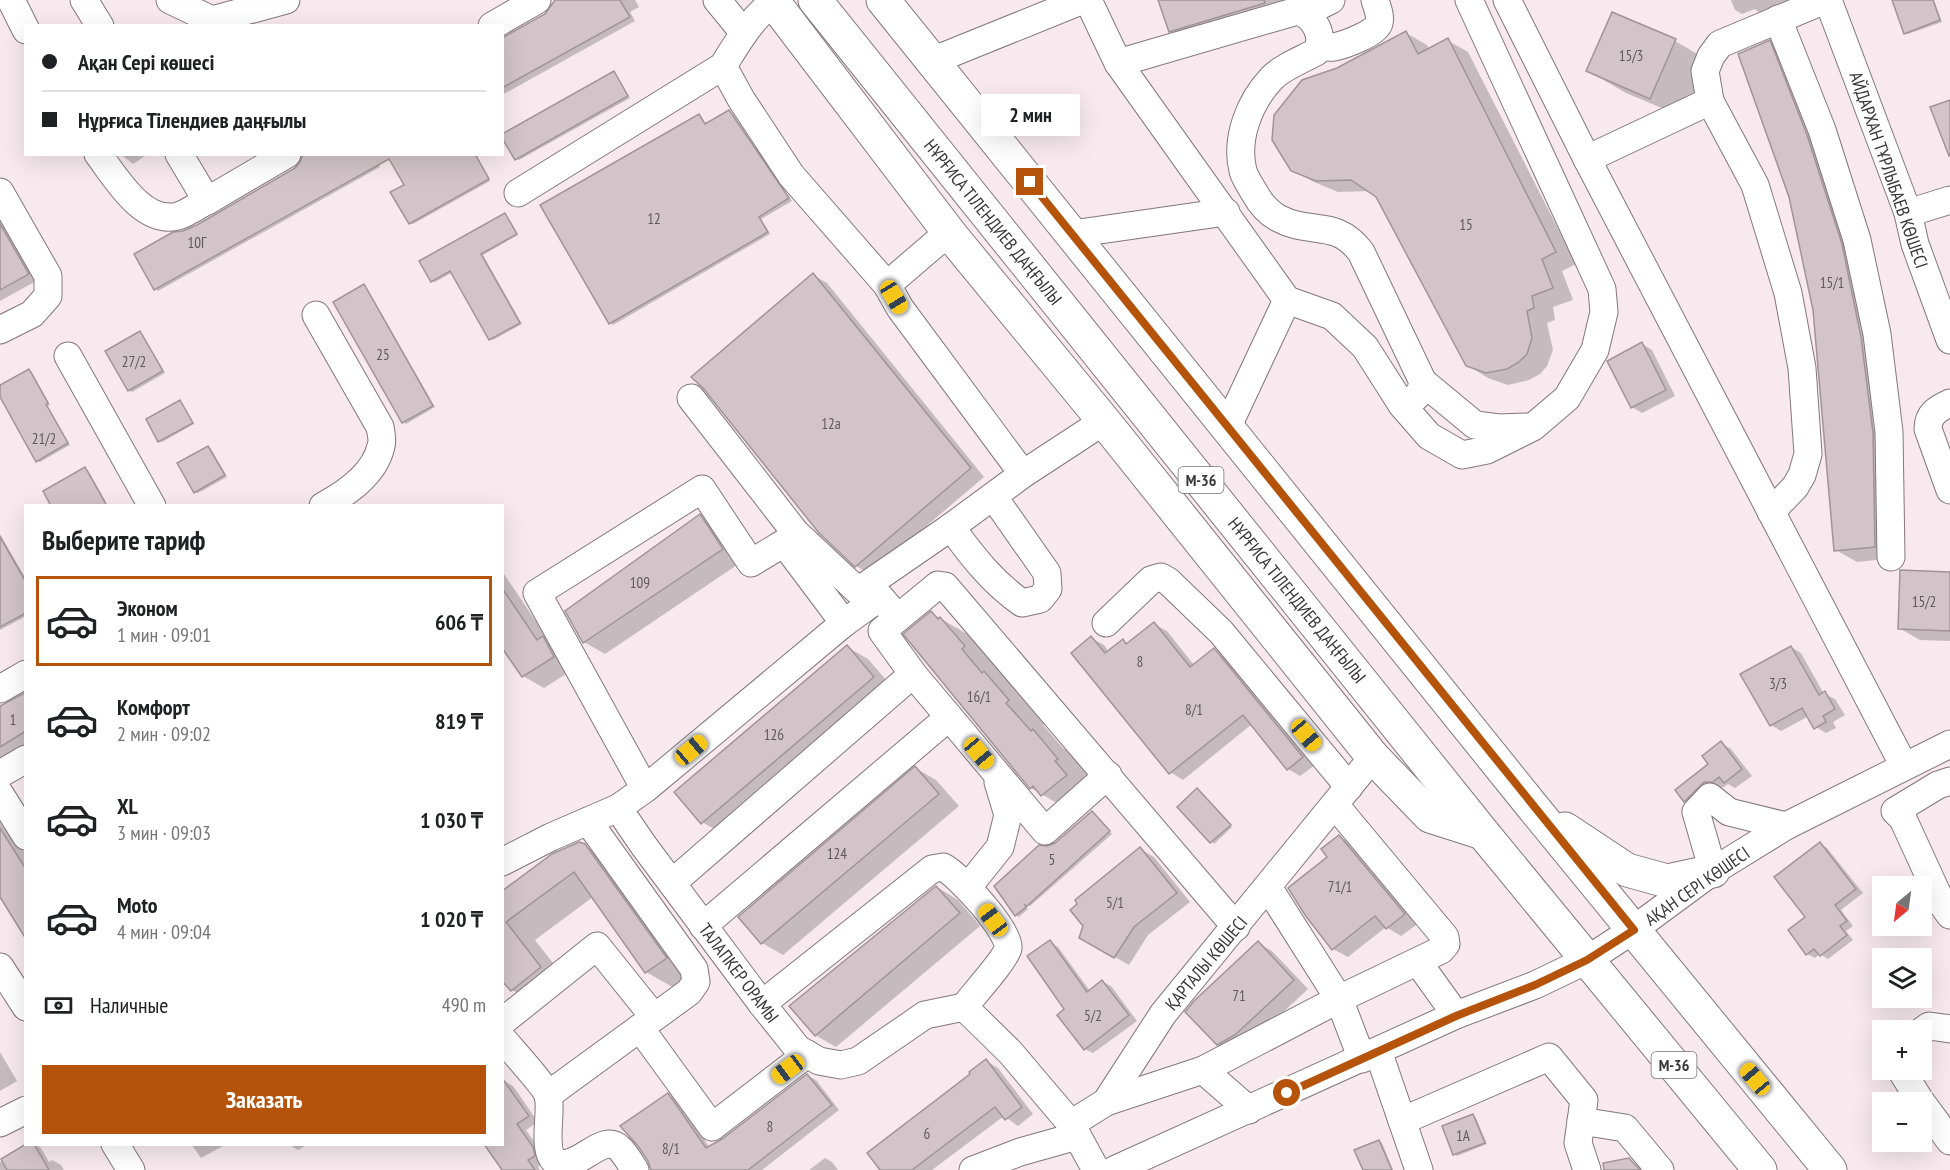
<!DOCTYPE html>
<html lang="ru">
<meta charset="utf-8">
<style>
:root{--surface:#fff;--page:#f6f6f6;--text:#202124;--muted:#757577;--line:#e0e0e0;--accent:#b45309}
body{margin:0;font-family:"PT Sans Narrow",sans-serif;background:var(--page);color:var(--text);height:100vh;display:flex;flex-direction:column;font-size:22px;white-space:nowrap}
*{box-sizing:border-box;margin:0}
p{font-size:20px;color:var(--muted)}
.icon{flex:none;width:33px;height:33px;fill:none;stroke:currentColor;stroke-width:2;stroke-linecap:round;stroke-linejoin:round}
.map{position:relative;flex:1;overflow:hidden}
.side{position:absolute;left:24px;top:504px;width:480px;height:642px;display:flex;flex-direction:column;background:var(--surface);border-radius:0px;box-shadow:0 6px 24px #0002}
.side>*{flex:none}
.hud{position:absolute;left:24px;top:24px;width:480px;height:132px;border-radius:0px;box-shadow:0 6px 24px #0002;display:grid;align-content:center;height:132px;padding:0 18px;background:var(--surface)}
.needle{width:39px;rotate:209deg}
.tools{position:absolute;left:1872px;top:876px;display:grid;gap:12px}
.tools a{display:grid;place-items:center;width:60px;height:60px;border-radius:0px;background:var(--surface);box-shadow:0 6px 24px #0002;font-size:30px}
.end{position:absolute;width:27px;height:27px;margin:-14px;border:8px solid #b45309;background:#fff;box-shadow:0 0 0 3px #fff}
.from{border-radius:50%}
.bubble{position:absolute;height:42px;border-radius:0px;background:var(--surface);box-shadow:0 6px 24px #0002;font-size:20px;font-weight:700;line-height:42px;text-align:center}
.car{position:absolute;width:18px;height:36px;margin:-18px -9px;border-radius:8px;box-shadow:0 0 4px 2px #0007;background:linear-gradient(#f5c518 24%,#345 0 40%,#f5c518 0 76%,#345 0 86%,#f5c518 0)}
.hud b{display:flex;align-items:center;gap:21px;height:57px;font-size:22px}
.hud b+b{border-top:2px solid var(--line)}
.hud i{width:15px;height:15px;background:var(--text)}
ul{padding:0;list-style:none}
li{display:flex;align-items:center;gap:18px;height:90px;margin:0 12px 9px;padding:0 6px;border:3px solid transparent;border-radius:0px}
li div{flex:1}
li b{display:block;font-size:22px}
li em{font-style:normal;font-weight:700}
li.active{border-color:var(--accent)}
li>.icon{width:54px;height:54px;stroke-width:1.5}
h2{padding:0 18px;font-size:27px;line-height:72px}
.pay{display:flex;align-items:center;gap:15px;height:66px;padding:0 18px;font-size:22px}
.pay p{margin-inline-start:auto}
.button{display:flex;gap:12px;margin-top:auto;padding:12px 18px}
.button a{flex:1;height:69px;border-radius:0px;background:var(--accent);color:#fff;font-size:24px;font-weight:700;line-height:69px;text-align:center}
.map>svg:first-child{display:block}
.shadow{fill:#0003}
.building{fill:#d2c4c8;stroke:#a19498;stroke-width:1.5}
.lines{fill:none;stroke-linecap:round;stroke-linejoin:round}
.minor-casing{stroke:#84777b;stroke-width:29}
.major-casing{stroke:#84777b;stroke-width:35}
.minor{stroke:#fff;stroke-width:27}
.major{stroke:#fff;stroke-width:33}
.route{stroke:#b45309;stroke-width:8}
.labels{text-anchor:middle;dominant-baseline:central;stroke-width:4.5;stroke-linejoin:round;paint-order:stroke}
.number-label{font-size:15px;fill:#60595b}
.shield{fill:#fff;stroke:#757273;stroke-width:1.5}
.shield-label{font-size:16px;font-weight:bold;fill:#3a3537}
.street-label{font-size:18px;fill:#3a3537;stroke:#fff}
</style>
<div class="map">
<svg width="1950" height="1170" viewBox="0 0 1950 1170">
<rect width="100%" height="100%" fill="#f7e9ed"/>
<g class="shadow">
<polygon points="558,0 635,0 639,7 630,12 635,21 502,95 502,40 546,15"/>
<polygon points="1167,0 1304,0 1180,37 1170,31"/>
<polygon points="1731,0 1794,0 1762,15 1755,9 1742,14 1735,10"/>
<polygon points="1893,0 1934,0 1942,22 1908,34 1906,33"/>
<polygon points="1406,33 1427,45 1429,50 1447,40 1468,52 1576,264 1562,271 1573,300 1553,307 1555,320 1547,323 1553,350 1547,366 1540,374 1529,380 1508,385 1488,378 1467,365 1377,196 1370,191 1338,192 1314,182 1292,170 1337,69"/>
<polygon points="1675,41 1713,63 1688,119 1626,93 1588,71"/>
<polygon points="1769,42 1790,54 1862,257 1896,558 1857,562 1836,550 1815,310"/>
<polygon points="614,73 630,98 519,160 516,158"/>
<polygon points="729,112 733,114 792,201 761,219 770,234 613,325 610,322 699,115 707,125"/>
<polygon points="120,154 148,154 133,164"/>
<polygon points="373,154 380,167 158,291 155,289 136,255 198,226 296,169 302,162"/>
<polygon points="388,154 476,154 490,181 413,224 410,223 406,185"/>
<polygon points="0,210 38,280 0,301"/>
<polygon points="505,215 518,235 483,255 522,324 493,340 490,339 453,272 435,282 432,281"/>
<polygon points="813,275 827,283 984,477 870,574 856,566 705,387"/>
<polygon points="364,286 367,288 435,407 406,424 403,422"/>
<polygon points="140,333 143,335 165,373 132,392 129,390"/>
<polygon points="1642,344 1652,350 1675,396 1642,413 1632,407"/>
<polygon points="29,370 32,372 50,405 47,406 70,445 40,462 37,460 0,394 0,387"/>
<polygon points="180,401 194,424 162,442 160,441"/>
<polygon points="208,447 211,449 227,477 198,493 195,492"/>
<polygon points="85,469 88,470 106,502 100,506"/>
<polygon points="700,516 721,528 743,561 605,654 584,642"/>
<polygon points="0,534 26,579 26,616 0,630"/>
<polygon points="502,571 550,642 574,669 544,688 523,676 502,645"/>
<polygon points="1950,574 1950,641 1920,640 1899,628"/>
<polygon points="931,613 979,641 1002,669 999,671 1015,690 1023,694 1046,723 1043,725 1063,748 1072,753 1095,781 1092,783 1104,798 1081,817 1031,788"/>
<polygon points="1154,624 1167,631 1194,665 1214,650 1226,657 1315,765 1300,776 1288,769 1252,724 1183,780 1170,772 1091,638 1104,645 1109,652 1123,641 1128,644"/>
<polygon points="847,647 868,659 894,689 723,834 702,822"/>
<polygon points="1791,647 1801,653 1824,694 1835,699 1845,715 1833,722 1836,728 1826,733 1816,727 1809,716 1781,731 1771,725"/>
<polygon points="26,697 26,756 0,771 0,707"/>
<polygon points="1721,743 1731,749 1752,776 1735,788 1728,784 1724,787 1715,788 1695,807 1685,801 1710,764"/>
<polygon points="915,768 936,780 959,806 783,955 762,943 740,917"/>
<polygon points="1200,791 1232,827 1214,844 1179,807"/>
<polygon points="0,806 26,848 26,936 0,894"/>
<polygon points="1092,812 1112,834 1030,906 1024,903 1028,909 1019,917 1016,915 996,886 1048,848 1056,844"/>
<polygon points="1339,836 1353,845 1419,923 1401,936 1386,927 1348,957 1333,949 1306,915"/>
<polygon points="1820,844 1827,848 1863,893 1841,910 1853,926 1846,931 1853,940 1828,959 1820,954 1815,958 1807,954 1807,917"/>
<polygon points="585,846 615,863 696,976 676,989 646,972 593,897 535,940 570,985 541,1007 512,990 502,893"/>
<polygon points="1140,849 1154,857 1190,902 1148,935 1129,965 1080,937"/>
<polygon points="937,887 958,900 980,926 836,1047 815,1035"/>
<polygon points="1050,942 1058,947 1090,991 1103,982 1111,986 1137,1021 1093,1053 1085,1049 1066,1009"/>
<polygon points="1258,943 1272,951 1308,989 1250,1043 1232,1052 1218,1044"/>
<polygon points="0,1052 17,1081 0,1091"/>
<polygon points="986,1061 998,1068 1033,1114 1018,1126 1004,1116 932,1170 881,1170"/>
<polygon points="807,1075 816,1080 839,1110 762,1170 652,1170 649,1160 668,1095 676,1099 710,1148 722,1141"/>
<polygon points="503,1080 513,1086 538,1122 526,1130 543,1154 544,1162 538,1167 540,1170 504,1170"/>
<polygon points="1473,1116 1476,1118 1487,1144 1457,1156 1454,1154"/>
<polygon points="1379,1141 1382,1143 1393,1170 1364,1170"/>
<polygon points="29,1144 35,1144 41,1148 49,1162 52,1160 61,1165 64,1170 0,1170 0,1162"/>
<polygon points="191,1144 222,1144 223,1146 201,1158"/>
<polygon points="288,1144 308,1144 298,1150"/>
<polygon points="825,1158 832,1162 838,1170 809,1170"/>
</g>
<g class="building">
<polygon points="555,0 620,0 630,17 502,88 502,38 545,14"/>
<polygon points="1158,0 1264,0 1265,3 1169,32"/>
<polygon points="1892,0 1933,0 1940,20 1904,34"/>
<polygon points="1612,12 1676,39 1650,99 1586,71"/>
<polygon points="1406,31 1418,54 1448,38 1556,252 1542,259 1553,288 1532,296 1534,308 1527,311 1532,338 1527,354 1519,362 1507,369 1486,373 1466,366 1376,197 1351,180 1316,181 1291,171 1272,140 1274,115 1302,80 1337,68"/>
<polygon points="1770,40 1807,135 1842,244 1861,337 1873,433 1875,547 1834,551 1813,310 1789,197 1738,54"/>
<polygon points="614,71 628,96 515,160 502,138 502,134"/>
<polygon points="1950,100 1950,156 1949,156 1930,107"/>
<polygon points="729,110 789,198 759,217 768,232 609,324 540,205 699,114 705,124"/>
<polygon points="303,154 475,154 489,179 409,224 390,192 404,185 389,159 154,290 134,254 173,232 183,231 197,225 295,168 300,162"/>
<polygon points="505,213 517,234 481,254 520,323 489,340 450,271 431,282 419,261"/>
<polygon points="0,224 29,274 0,290"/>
<polygon points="813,273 971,468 855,567 819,533 703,388 691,377"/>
<polygon points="364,284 433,406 402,423 333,302"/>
<polygon points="140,331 163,371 128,391 105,351"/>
<polygon points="1642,342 1666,390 1631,408 1607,361"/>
<polygon points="29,369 48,403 46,404 68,443 36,462 0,397 0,385"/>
<polygon points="180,400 193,423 158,442 146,419"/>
<polygon points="208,446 225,475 194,493 177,463"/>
<polygon points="85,467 107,506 51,506 43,491"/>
<polygon points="700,514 723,549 583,643 565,611"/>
<polygon points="0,537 26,582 26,613 0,627"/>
<polygon points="1900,570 1950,572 1950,631 1898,629"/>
<polygon points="502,588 537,640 543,636 554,657 522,677 502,648"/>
<polygon points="931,611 938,619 940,617 965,646 962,649 982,673 984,671 1009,700 1006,703 1031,731 1033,729 1058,759 1055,761 1067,775 1041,796 1033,786 1030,789 903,634"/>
<polygon points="1154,622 1190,667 1214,648 1303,757 1287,770 1243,715 1169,774 1071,653 1091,636 1105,653 1123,639 1126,644"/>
<polygon points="847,645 874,677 701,824 674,792"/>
<polygon points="1791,646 1819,695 1825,691 1835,709 1823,716 1826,722 1814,729 1802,708 1770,726 1740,674"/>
<polygon points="26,692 26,731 0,747 0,706"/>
<polygon points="1721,741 1742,769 1724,783 1719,777 1713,782 1704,782 1684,802 1675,790 1708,764 1702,756"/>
<polygon points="915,766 939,794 761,944 738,917"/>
<polygon points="1197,788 1231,825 1210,843 1177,807"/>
<polygon points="1092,811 1110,831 1027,906 1025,905 1026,907 1015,916 994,886 1039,845 1047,846 1055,843"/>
<polygon points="0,828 26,869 26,939 0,897"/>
<polygon points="1339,835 1405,914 1386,929 1375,916 1332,950 1305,915 1288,888 1327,857 1321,849"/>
<polygon points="579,842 585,844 667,958 645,973 574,872 506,922 541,967 511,991 502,981 502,891 552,854"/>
<polygon points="1820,842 1856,889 1835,905 1847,921 1840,926 1847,935 1820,956 1814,949 1806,955 1788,930 1805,917 1774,877"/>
<polygon points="1140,847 1177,893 1134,927 1114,958 1079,938 1083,926 1070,910 1077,904 1075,900"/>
<polygon points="936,886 960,913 815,1036 789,1006"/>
<polygon points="1050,940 1087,992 1102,980 1129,1015 1084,1050 1057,1015 1064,1009 1027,956"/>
<polygon points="1258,941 1294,980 1235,1035 1217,1045 1185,1012 1194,1001"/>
<polygon points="986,1059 1022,1107 1005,1120 995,1107 912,1170 880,1170 867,1153 970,1074 969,1072"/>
<polygon points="807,1074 832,1105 748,1170 651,1170 648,1161 638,1146 620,1126 668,1093 706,1148 722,1139"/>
<polygon points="502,1078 529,1116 517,1124 533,1147 535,1156 528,1160 535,1170 502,1170 484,1144 502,1144"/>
<polygon points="1473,1114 1485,1143 1453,1155 1442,1126"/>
<polygon points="1379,1140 1392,1170 1363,1170 1354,1150"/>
<polygon points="26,1144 34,1144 49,1170 7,1170 1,1159"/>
<polygon points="1629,1158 1640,1170 1604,1170 1603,1163"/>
</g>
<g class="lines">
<defs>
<g id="minor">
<polyline points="11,0 26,30"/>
<polyline points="84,0 100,26"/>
<polyline points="170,0 212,20 286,0"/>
<polyline points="717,0 744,33"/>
<polyline points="1088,0 1118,63 1287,300 1227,428"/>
<polyline points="1507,0 1587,159 1904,766"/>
<polyline points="1828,0 1908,213 1915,244 1950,340"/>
<polyline points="1305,13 1331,0"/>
<polyline points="1778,19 1822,130 1857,240 1877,334 1889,432 1891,557"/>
<polyline points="492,26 537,0"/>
<path d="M1320 46C1325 47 1329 48 1334 47 1344 45 1377 33 1379 23 1381 16 1377 7 1375 0"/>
<polyline points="932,61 1083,0"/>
<path d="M1118 63 1297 11C1314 15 1326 37 1316 52 1303 59 1281 68 1272 78 1249 102 1235 139 1243 171 1245 178 1250 185 1254 192 1260 203 1267 212 1278 218 1311 236 1335 218 1361 252L1423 382C1421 396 1414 399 1402 405L1365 347 1332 316 1287 300"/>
<polyline points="723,66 741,99 791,175 887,285"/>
<path d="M98 154C116 178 143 225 178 216 188 213 198 205 207 201"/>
<polyline points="179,154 207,201 287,154"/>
<polyline points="1587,159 1710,101"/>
<polyline points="0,192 48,276 48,296 32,314 0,330"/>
<path d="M518 193 723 66C738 42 751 19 773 2"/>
<polyline points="1908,213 1950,200"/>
<polyline points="1072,234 1226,212"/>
<polyline points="951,235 936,243 887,285 900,308 1023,474"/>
<path d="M316 315 380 427C381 433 383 441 381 446 375 474 347 493 323 506"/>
<polyline points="68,356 152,506"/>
<polyline points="1423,382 1475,425 1499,428 1526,427"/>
<polyline points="691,398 795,532 858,591 951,527 1023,474 1104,421"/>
<path d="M1950 403C1937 409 1928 414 1928 429L1950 490"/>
<polyline points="1402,405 1429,436 1462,455 1487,450 1533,427 1567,398 1595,350 1604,312 1602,289 1469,0"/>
<polyline points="1771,512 1795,487 1802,475 1808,454 1802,368 1788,293 1755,185 1710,101 1705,71 1711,56 1720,44 1825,0"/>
<path d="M951 527C972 556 993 583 1022 603L1040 599 1048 589 1047 573 993 496"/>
<polyline points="844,623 880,597 898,618"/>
<polyline points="1106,623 1151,580 1161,577 1168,581 1221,632 1349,787"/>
<polyline points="913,674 882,631 938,585 945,586 1236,927"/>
<polyline points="0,689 26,674"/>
<polyline points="0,774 26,759"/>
<polyline points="1950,781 1938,785 1895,811 1903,819 1942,904 1950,915"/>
<polyline points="0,794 26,836"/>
<polyline points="618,808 645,789 844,623 784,543 751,563 702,489 537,593 645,789"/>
<polyline points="502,862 551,837 618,808 644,846 762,1004 798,1049 819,1061 841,1065 858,1061 925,1015 964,1007 1010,1052 1071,1124"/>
<polyline points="1713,871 1696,812 1710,797 1729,812 1786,826"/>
<polyline points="672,883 913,674 1045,831 1108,775"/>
<polyline points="968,887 1000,847 1008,815 998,782"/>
<polyline points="1268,887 1339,999 1441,950 1446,944 1445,937 1335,805"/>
<polyline points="703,926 949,717"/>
<polyline points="1418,962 1456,1015"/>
<polyline points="0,967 26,1007"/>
<path d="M762 1004 932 869 943 867C958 874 1011 932 1008 948 1006 959 973 995 964 1007"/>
<polyline points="502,1022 597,946 654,1017"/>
<polyline points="640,1028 712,1127 807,1054"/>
<polyline points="1922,1031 1929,1026 1950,1029"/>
<path d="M502 1038C510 1048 546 1087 548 1096 553 1112 540 1152 557 1163 579 1170 602 1132 619 1148 625 1153 630 1163 635 1170"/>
<polyline points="1378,1051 1419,1170"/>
<polyline points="1203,1070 1249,1110"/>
<polyline points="1901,1070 1921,1102"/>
<polyline points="548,1095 689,992 696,982 694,969 588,821"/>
<polyline points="1106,1102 1203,1070 1339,999 1362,1059"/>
<polyline points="1922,1103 1950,1141"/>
<polyline points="1402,1121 1549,1057 1584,1100 1578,1143 1587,1170"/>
<polyline points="1581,1121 1625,1128 1660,1170"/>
<polyline points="0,1123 26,1110"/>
<polyline points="115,1144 131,1170"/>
<polyline points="973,1170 1020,1152 1077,1136"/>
<polyline points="1096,1170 1071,1124 1106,1102 1163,1014 1373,757"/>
<polyline points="1114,1170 1456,1015 1535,985 1587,960 1633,930 1713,871 1786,826 1950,744"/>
</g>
<g id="major">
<polyline points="772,0 951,235 1104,421 1373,757 1430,816 1483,833"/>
<polyline points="815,0 1483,833 1760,1170"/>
<polyline points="883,0 1532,806 1830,1170"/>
<polyline points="1565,829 1627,870 1667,881 1713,871"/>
</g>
</defs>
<use href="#minor" class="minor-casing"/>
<use href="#major" class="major-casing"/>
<use href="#minor" class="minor"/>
<use href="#major" class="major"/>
</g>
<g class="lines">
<polyline class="route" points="1030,182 1634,930 1587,960 1535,985 1456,1016 1287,1093"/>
</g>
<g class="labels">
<g class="number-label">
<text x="1631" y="55">15/3</text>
<text x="654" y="218">12</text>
<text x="1466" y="224">15</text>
<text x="197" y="242">10Г</text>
<text x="1832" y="282">15/1</text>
<text x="383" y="354">25</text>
<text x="134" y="361">27/2</text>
<text x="831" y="423">12а</text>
<text x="44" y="438">21/2</text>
<text x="640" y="582">109</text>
<text x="1924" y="601">15/2</text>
<text x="1140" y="661">8</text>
<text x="1778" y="683">3/3</text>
<text x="979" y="696">16/1</text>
<text x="1194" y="709">8/1</text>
<text x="13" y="719">1</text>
<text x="774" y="734">126</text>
<text x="837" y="853">124</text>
<text x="1052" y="859">5</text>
<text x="1340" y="886">71/1</text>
<text x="1115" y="902">5/1</text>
<text x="1239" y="995">71</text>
<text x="1093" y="1015">5/2</text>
<text x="770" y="1126">8</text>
<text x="927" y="1133">6</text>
<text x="1463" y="1135">1А</text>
<text x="671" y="1148">8/1</text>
</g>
<g class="shield">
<rect x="1178.5" y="467" width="45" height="26" rx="4.5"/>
<rect x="1651.5" y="1052" width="45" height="26" rx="4.5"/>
</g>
<g class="shield-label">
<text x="1201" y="480">M-36</text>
<text x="1674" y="1065">M-36</text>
</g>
<g class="street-label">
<text transform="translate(1889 170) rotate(71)">АЙДАРХАН ТҰРЛЫБАЕВ КӨШЕСІ</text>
<text transform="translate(993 222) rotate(51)">НҰРҒИСА ТІЛЕНДИЕВ ДАҢҒЫЛЫ</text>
<text transform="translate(1297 600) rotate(51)">НҰРҒИСА ТІЛЕНДИЕВ ДАҢҒЫЛЫ</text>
<text transform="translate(1697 886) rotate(-35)">АҚАН СЕРІ КӨШЕСІ</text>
<text transform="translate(1206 963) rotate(-50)">ҚАРТАЛЫ КӨШЕСІ</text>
<text transform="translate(739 973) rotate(53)">ТАЛАПКЕР ОРАМЫ</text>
</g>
</g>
</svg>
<div class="tools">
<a><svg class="needle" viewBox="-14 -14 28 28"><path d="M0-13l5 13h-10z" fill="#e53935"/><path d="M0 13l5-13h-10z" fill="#757577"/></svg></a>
<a><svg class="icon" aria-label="layers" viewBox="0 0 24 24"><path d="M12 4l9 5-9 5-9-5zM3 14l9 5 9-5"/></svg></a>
<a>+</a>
<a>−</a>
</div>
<i class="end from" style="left:1287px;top:1093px"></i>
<i class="end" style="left:1030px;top:182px"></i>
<div class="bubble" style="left:981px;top:94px;width:99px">2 мин</div>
<i class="car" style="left:894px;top:297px;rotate:149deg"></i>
<i class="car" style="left:1306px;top:735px;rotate:140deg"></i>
<i class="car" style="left:691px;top:750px;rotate:50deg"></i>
<i class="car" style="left:979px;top:753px;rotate:140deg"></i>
<i class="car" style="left:993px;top:920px;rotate:323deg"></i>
<i class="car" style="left:788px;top:1069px;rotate:233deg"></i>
<i class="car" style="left:1755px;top:1079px;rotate:320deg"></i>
<div class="hud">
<b><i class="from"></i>Ақан Сері көшесі</b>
<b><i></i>Нұрғиса Тілендиев даңғылы</b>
</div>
<section class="side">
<h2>Выберите тариф</h2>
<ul>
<li class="active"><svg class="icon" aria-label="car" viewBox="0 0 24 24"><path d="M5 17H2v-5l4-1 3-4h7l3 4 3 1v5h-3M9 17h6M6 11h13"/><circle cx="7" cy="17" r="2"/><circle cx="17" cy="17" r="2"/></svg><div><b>Эконом</b><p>1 мин · 09:01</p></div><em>606 ₸</em></li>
<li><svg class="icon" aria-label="car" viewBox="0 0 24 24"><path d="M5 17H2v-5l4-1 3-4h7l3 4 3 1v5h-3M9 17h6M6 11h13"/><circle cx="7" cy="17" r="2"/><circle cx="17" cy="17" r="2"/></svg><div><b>Комфорт</b><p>2 мин · 09:02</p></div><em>819 ₸</em></li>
<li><svg class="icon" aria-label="car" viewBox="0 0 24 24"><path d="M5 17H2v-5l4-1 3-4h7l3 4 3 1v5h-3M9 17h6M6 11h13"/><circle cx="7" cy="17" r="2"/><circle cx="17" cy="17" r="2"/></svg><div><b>XL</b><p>3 мин · 09:03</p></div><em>1 030 ₸</em></li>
<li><svg class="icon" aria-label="car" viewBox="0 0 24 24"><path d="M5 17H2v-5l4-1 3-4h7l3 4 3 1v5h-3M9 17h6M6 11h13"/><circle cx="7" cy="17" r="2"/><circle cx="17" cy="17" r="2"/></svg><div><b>Moto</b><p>4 мин · 09:04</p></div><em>1 020 ₸</em></li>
</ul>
<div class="pay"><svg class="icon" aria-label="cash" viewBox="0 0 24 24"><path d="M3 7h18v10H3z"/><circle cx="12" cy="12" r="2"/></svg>Наличные<p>490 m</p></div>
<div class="button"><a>Заказать</a></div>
</section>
</div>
